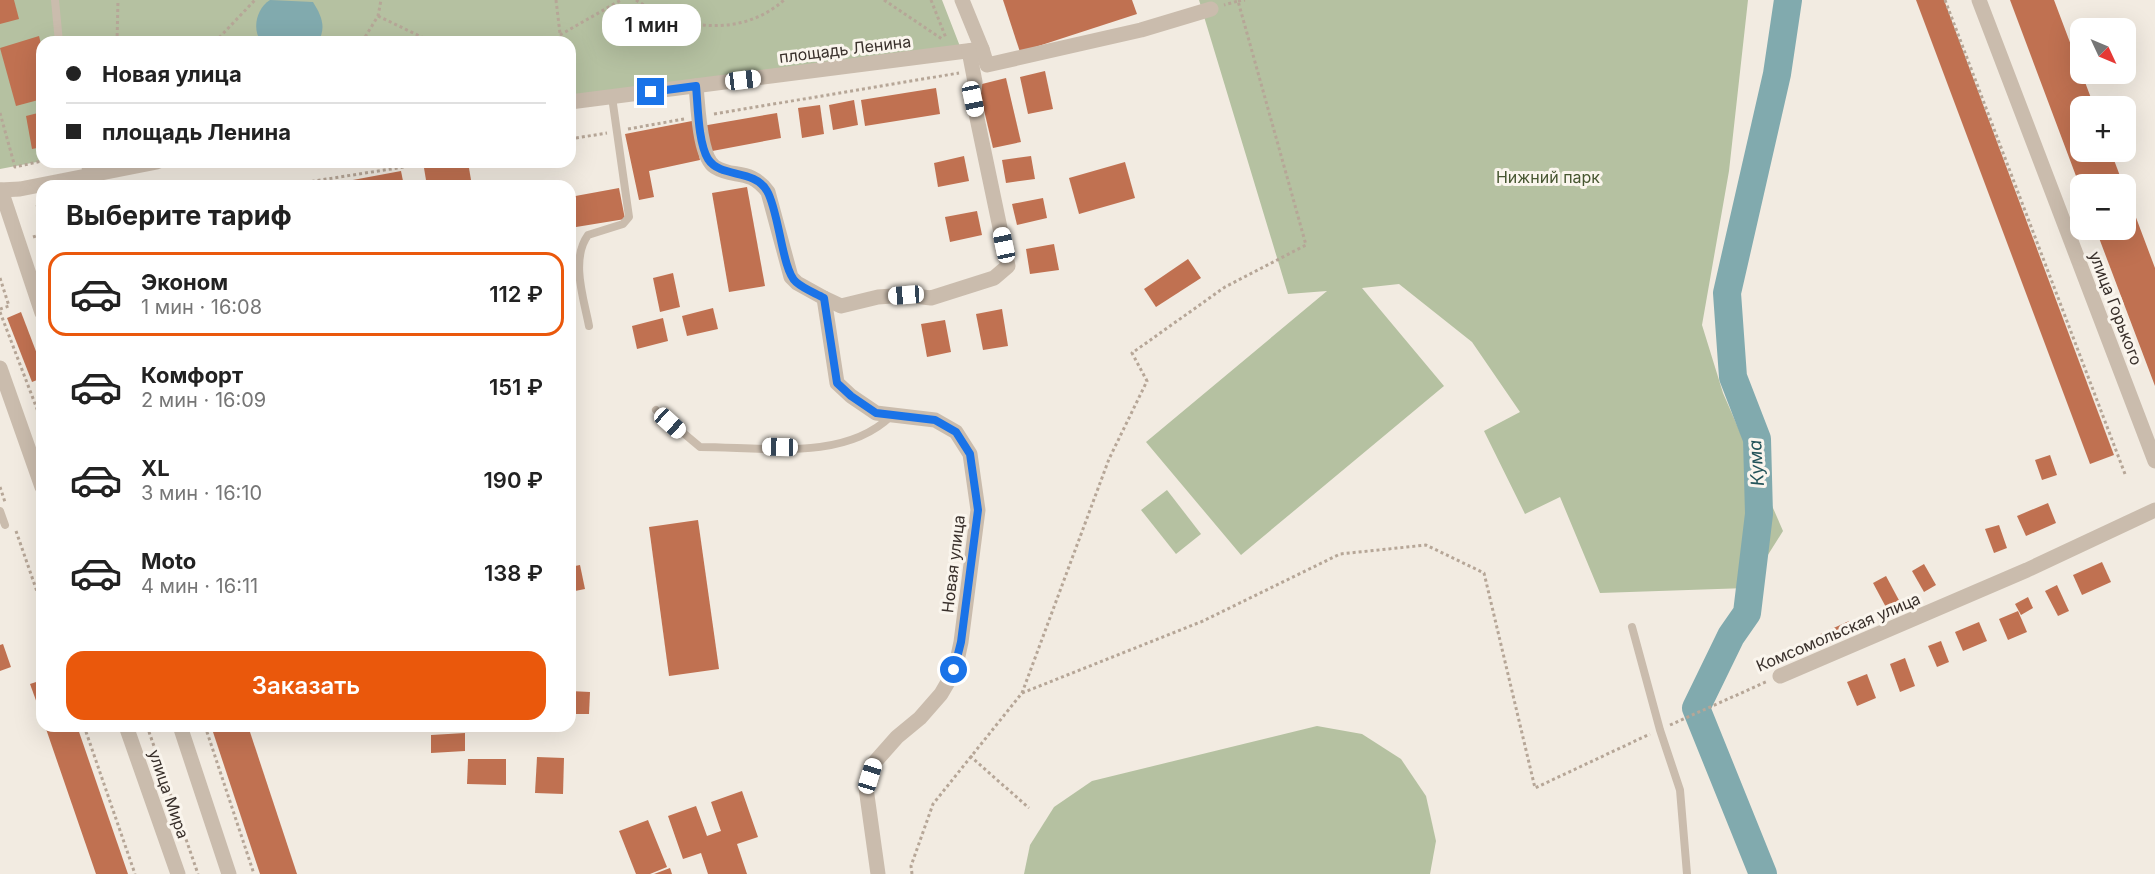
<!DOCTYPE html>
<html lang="ru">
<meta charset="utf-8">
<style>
:root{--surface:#fff;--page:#f6f6f6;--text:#222;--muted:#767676;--line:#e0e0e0;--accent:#ea580c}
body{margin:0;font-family:Inter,sans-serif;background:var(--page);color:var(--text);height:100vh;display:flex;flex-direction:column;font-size:22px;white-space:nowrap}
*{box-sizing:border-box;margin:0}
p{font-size:20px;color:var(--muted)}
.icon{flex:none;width:33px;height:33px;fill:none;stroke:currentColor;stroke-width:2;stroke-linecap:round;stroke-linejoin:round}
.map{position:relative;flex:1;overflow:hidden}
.sheet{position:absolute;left:36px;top:180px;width:540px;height:552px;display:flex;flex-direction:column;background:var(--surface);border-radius:18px;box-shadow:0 6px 24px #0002}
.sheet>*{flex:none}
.top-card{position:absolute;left:36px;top:36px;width:540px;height:132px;border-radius:18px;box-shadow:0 6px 24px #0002;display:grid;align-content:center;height:132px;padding:0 30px;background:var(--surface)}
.needle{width:39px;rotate:134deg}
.buttons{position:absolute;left:2070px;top:18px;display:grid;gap:12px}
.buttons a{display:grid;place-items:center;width:66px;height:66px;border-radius:12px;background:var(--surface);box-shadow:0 6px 24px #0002;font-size:30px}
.end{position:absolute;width:27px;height:27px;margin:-14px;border:8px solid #1a73e8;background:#fff;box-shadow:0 0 0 3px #fff}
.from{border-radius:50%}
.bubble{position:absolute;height:42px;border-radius:18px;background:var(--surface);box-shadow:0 6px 24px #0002;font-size:20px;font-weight:600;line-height:42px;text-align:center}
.car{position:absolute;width:18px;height:36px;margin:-18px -9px;border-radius:8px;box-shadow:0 0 4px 2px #0007;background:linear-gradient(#fff 24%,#345 0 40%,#fff 0 76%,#345 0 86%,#fff 0)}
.top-card b{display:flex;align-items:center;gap:21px;height:57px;font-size:22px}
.top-card b+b{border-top:2px solid var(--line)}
.top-card i{width:15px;height:15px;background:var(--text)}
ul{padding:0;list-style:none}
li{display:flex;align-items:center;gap:18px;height:84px;margin:0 12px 9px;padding:0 18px;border:3px solid transparent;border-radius:18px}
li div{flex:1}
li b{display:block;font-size:22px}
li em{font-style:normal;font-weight:600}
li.current{border-color:var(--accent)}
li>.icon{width:54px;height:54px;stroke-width:1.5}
h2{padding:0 30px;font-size:27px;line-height:72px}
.primary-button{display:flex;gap:12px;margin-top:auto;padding:12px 30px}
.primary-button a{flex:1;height:69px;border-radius:18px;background:var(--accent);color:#fff;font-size:24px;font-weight:600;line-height:69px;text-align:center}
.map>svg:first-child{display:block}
.green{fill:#b5c1a1}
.water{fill:#81aaae}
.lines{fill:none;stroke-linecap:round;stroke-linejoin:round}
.river{stroke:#81aaae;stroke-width:28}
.building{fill:#c07151}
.path{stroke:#b6a697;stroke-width:3;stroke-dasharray:3 3;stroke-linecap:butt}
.lane{stroke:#cabcad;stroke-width:8}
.street{stroke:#cabcad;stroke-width:15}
.route{stroke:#1a73e8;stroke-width:8}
.labels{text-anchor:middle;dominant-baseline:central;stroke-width:6;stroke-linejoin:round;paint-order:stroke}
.street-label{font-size:16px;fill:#39302b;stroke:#faf5ed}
.park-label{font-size:16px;fill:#465630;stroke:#faf5ed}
.water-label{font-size:18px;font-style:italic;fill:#225359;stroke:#faf5ed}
</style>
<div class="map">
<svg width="2155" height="874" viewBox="0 0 2155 874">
<rect width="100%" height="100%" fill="#f2ebe1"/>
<g class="green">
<polygon points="0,0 942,0 961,49 570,100 570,42 42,42 42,161 0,169"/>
<polygon points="1199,0 1748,0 1729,171 1702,325 1723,393 1783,531 1747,588 1600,593 1560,497 1525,514 1484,431 1520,412 1472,342 1399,284 1362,288 1444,386 1241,555 1146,442 1327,291 1288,294"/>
<polygon points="1167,490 1201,534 1176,554 1141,510"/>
<polygon points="1317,726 1362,734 1401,759 1426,796 1436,841 1430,874 1024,874 1030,845 1054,807 1092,781"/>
</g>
<path class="water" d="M270 0 313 2C321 15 327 27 318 42H261C252 29 256 9 270 0Z"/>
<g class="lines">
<polyline class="river" points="1763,874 1696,708 1731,636 1747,613 1759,514 1757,439 1733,377 1727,293 1777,74 1788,0"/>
</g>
<g class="building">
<polygon points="0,0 14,0 19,19 0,24"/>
<polygon points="1003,0 1132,0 1137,14 1020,52"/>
<polygon points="1916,0 1944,0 2114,455 2090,464"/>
<polygon points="2010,0 2054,0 2094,106 2080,106 2080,152 2111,152 2123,184 2079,184"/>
<polygon points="39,36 42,48 42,99 16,106 0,48"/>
<polygon points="1045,71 1053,109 1028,114 1020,77"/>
<polygon points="1006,78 1021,142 993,148 978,85"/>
<polygon points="936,88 940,114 865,126 861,100"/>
<polygon points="854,100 858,125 833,130 829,105"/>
<polygon points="820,105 824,134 802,138 798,108"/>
<polygon points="42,112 42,147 32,149 26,116"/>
<polygon points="777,113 781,138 707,152 702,126"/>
<polygon points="692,121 700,160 649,171 654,197 639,200 625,134"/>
<polygon points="964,156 969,181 938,187 934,163"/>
<polygon points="1031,156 1035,179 1006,183 1002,160"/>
<polygon points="468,162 472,186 427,186 424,168"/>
<polygon points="1125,162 1135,198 1079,214 1069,178"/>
<polygon points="401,171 404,186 343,186 342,182"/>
<polygon points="340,182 340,186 326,186 326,185"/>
<polygon points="747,187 765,286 729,292 712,193"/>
<polygon points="619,188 625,219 570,228 570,197"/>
<polygon points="2126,191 2155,268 2155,386 2096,230 2126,230"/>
<polygon points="1043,198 1047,218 1017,225 1012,204"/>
<polygon points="977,211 982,235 950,242 945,217"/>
<polygon points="1054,244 1059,270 1030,274 1026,249"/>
<polygon points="1188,259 1201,278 1156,307 1144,289"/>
<polygon points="673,273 680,307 660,312 653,278"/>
<polygon points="713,308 718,329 687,336 682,316"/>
<polygon points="1002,309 1008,346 983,350 976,314"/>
<polygon points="21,312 42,367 42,378 32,382 7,318"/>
<polygon points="663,318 668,341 637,349 632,326"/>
<polygon points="945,320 951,352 927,357 921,324"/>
<polygon points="2050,455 2057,475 2042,480 2035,460"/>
<polygon points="2048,503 2056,523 2026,536 2017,516"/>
<polygon points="698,520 719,669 669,676 649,527"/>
<polygon points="1999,525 2007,548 1994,553 1985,529"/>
<polygon points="2102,562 2111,582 2082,595 2073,575"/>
<polygon points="1924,564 1936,585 1924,592 1912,571"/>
<polygon points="580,565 585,589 570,592 570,567"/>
<polygon points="1886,576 1901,604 1888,611 1873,583"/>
<polygon points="2057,585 2069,611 2058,616 2045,591"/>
<polygon points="2028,597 2033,608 2021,615 2015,604"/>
<polygon points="2018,611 2027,632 2008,640 1999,619"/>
<polygon points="1849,621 1854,633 1821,648 1816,636"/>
<polygon points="1979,622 1987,641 1963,651 1955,632"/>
<polygon points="1941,641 1949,662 1937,667 1928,646"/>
<polygon points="3,644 11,667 0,671 0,645"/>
<polygon points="1905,658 1915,686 1900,692 1890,664"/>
<polygon points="1867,674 1876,698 1857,706 1847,682"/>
<polygon points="42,680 42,717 30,684"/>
<polygon points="570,691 590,692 589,714 570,714"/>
<polygon points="45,726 77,726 128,874 96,874"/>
<polygon points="211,726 248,726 297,874 260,874"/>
<polygon points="465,733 465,751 431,753 431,735"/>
<polygon points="537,757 564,758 563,794 535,793"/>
<polygon points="468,759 506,759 506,785 467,784"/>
<polygon points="742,791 758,837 737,844 747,874 708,874 701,853 683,859 668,816 696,806 707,836 721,831 711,802"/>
<polygon points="648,820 667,867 650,874 636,874 619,831"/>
<polygon points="670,868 672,874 654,874"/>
</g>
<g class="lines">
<g class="path">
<polyline points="556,0 561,42"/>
<path d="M636 0C679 30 742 38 784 0"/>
<polyline points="884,0 942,39"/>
<polyline points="931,0 946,38"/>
<polyline points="1945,0 2125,474"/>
<polyline points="1238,1 1245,0"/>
<polyline points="378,16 432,42"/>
<polyline points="560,35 621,0"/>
<polyline points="117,42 118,0"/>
<polyline points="215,42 255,0"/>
<polyline points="362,42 378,16 381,0"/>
<polyline points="0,113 15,167 42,161"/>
<polyline points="714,114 959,73"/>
<polyline points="628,129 684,119"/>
<polyline points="570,139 607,133"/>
<polyline points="282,186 436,162"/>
<polyline points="37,205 42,221"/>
<polyline points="33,237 42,234"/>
<polyline points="0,278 9,306 0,309"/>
<polyline points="0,312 42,422"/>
<polyline points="0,487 5,502"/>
<polyline points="16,531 42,606"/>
<polyline points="1022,693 1203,621 1340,554 1426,545 1484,573 1535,788 1650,734"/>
<polyline points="1670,725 1768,681"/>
<polyline points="84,726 135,874"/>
<polyline points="147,726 198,874"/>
<polyline points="205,726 254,874"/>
<polyline points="970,756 1029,808"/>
<polyline points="912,874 911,866 933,804 1022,693 1109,459 1147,381 1132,353 1225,287 1306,245 1238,1 1224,5"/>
</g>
<g class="lane">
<polyline points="55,0 59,42"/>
<polyline points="84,162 88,176"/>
<path d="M589 326C584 299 570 260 588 235L623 224 629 217 612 97"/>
<path d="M656 410 700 447C761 447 844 462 891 416"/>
<polyline points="0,511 5,525"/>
<polyline points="1632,627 1660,730 1680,790 1687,874"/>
</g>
<g class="street">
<polyline points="962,0 982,49"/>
<polyline points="1979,0 2155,461"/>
<path d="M696 86C698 104 699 157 715 167 734 179 749 167 768 192L791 277 797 283 824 298 837 383 851 396 876 413 935 420 956 432 970 454 978 510 961 642 955 670 941 694 920 718 897 737 874 763 866 788 878 874"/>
<polyline points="570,102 982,49 987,65 1141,30 1211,9"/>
<polyline points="0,190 20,189 157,162"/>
<polyline points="1,190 42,313"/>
<polyline points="824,298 841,306 878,297 906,295 931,298 994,278 1008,266 973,99 975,82 969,51"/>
<polyline points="0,368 42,487"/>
<polyline points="1780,676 2027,570 2155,510"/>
<polyline points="126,726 178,874"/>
<polyline points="180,726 229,874"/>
</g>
</g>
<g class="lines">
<path class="route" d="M651 92 696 86C698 106 698 142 708 159 721 179 754 168 767 191 779 211 782 270 796 282 804 289 815 293 824 298L837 383 851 396 876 413 935 420 956 432 970 454 978 510 961 642 954 670"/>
</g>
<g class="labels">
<g class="street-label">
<text transform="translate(845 49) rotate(-7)">площадь Ленина</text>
<text transform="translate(2116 308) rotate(69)">улица Горького</text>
<text transform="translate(953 564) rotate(-83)">Новая улица</text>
<text transform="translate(1838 632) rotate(-23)">Комсомольская улица</text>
<text transform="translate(169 794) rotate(71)">улица Мира</text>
</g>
<g class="park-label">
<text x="1548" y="177">Нижний парк</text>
</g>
<g class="water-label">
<text transform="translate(1756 463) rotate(-94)">Кума</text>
</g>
</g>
</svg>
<div class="buttons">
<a><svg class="needle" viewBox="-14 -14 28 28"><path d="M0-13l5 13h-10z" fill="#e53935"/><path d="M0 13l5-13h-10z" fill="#767676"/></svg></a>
<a>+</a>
<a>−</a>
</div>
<i class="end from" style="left:954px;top:670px"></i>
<i class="end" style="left:651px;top:92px"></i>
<div class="bubble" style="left:602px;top:4px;width:99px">1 мин</div>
<i class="car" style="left:743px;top:80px;rotate:83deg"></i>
<i class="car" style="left:973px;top:99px;rotate:168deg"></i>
<i class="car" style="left:1004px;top:245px;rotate:348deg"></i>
<i class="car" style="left:906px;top:295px;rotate:266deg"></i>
<i class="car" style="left:670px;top:423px;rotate:132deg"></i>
<i class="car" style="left:780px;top:447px;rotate:271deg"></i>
<i class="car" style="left:870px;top:776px;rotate:17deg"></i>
<div class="top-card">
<b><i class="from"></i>Новая улица</b>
<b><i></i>площадь Ленина</b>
</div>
<section class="sheet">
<h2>Выберите тариф</h2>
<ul>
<li class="current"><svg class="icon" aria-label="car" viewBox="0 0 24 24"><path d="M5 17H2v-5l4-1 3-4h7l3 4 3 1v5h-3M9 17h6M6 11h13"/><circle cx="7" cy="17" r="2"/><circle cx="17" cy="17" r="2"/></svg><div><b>Эконом</b><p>1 мин · 16:08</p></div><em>112 ₽</em></li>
<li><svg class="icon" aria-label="car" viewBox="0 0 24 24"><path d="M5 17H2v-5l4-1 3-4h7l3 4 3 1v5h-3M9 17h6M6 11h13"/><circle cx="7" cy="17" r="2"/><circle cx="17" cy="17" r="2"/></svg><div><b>Комфорт</b><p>2 мин · 16:09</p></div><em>151 ₽</em></li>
<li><svg class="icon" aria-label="car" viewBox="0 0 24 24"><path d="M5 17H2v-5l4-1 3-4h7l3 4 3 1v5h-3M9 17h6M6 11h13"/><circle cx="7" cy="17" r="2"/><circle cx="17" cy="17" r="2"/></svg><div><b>XL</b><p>3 мин · 16:10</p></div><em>190 ₽</em></li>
<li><svg class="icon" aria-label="car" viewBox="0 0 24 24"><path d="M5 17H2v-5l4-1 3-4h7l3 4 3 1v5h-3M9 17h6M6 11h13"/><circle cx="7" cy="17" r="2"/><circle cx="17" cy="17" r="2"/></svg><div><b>Moto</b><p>4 мин · 16:11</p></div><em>138 ₽</em></li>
</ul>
<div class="primary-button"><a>Заказать</a></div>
</section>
</div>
